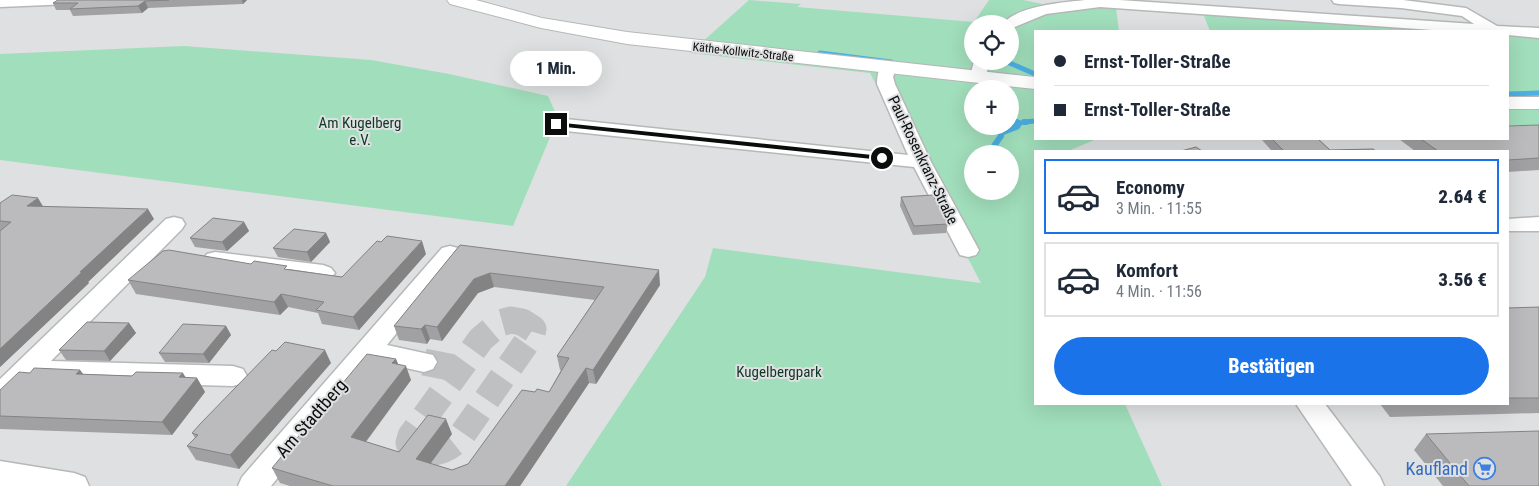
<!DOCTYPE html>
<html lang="de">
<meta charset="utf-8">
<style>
:root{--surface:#fff;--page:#f6f6f7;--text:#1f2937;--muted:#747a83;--line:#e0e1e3;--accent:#1a73e8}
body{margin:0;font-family:"Roboto Condensed",sans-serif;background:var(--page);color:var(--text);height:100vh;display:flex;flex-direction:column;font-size:19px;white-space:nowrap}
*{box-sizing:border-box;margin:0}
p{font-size:16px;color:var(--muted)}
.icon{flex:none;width:28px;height:28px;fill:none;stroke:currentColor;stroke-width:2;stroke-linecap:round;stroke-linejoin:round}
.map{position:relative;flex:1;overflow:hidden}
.side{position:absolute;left:1034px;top:150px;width:475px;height:255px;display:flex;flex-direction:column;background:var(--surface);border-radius:0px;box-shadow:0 5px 20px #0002}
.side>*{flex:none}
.top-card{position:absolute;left:1034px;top:30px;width:475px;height:110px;border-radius:0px;box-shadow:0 5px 20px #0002;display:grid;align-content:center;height:110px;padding:0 20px;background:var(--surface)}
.controls{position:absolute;left:964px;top:15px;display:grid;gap:10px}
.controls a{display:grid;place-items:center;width:55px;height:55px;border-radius:50%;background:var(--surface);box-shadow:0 5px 20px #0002;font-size:25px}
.end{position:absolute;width:22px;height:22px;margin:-11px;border:6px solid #0b0c0c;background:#fff;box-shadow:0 0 0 2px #fff}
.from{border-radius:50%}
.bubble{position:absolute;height:35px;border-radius:18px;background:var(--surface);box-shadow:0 5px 20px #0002;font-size:16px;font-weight:800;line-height:35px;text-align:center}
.top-card b{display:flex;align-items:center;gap:18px;height:48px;font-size:19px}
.top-card b+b{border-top:1px solid var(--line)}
.top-card i{width:12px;height:12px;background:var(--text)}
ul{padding:9px 0 0;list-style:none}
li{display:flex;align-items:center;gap:15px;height:75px;margin:0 10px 8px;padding:0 10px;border:2px solid var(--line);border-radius:0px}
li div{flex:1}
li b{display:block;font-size:19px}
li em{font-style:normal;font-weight:800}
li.selected{border-color:var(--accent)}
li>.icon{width:45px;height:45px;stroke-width:1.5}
.action{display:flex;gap:10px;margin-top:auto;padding:10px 20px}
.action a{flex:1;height:58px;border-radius:30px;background:var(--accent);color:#fff;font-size:20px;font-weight:800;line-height:58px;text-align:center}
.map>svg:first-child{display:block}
.green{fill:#a1debb;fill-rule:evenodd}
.water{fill:#4bb0e3}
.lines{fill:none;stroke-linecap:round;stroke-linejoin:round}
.stream-far1{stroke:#4bb0e3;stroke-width:5}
.stream{stroke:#4bb0e3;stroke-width:6}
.minor-tunnel{stroke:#bfc0c1;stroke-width:27;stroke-dasharray:27 14;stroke-linecap:butt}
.minor-casing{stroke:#b6b8b8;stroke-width:3}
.major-casing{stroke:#b6b8b8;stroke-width:2}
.minor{fill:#fff;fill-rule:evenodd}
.major{fill:#fff;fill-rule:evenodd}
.wall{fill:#a1a1a3}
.shaded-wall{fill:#838384}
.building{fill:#bbbbbd;stroke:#838384}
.route{fill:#0b0c0c}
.labels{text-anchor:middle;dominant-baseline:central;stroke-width:4;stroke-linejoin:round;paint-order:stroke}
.far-street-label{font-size:12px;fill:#0b0c0c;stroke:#dfe0e1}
.park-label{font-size:15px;fill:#0d3824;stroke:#dfe0e1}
.street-label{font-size:15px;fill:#0b0c0c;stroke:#dfe0e1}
.near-street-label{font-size:18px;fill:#0b0c0c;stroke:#dfe0e1}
.near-shop-label{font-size:18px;fill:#366cbe;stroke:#dfe0e1;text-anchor:end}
</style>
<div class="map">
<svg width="1539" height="486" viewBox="0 0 1539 486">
<rect width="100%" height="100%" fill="#dfe0e1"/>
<g class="green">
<path d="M749 0 801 4 797 7 974 22 989 0H1023L1043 4 1085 0H1115L1119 31H1035V139H1097L1068 151H1035V404H1125L1162 486H566L705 277 713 248 981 283 870 73 690 53ZM972 24H1010V61H972ZM972 89H1010V126H972ZM972 154H1010V191H972Z"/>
<polygon points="1200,6 1539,30 1539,125 1508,125 1508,31 1210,31"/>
<polygon points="184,46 371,60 449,74 548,96 558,118 513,226 0,160 0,54"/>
</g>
<polygon class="water" points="1010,116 1024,122 1019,129 1001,136 988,131 988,126 1010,126"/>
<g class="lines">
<g class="stream-far1">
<polyline points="820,53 891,62"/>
<polyline points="1005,61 1035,74"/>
<polyline points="1508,94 1539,93"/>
<polyline points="1024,122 1035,121"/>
</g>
<g class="stream">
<polyline points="1024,122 1026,122"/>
<polyline points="994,146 1001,136"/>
</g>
<g class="minor-tunnel">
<path d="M511 320 522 322 533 329 531 336 460 438C444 453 433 455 412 449L409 443 411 436 481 339 500 323Z"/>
<polyline points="424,362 459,369"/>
</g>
<defs>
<g id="minor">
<polygon points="0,0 78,0 76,3 71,4 0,7"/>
<path d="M1086 0H1119L1474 24 1462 16 1401 8 1339 4 1334 3 1332 0H1403L1466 8 1497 26 1539 28V38L1508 35V31H1447L1100 7 1046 14 1010 29V24H1003C1016 6 1065 2 1086 0Z"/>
<polygon points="974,61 990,61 984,81 972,81 970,77"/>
<path d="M888 63 894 64 896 68 893 77 895 84 931 162 979 250 976 255 968 257 960 255 914 167 556 130 549 128 547 124 549 120 556 118 908 155 877 84C877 77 878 71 882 64Z"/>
<polygon points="174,217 182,219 185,224 182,229 51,361 233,366 243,369 247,376 243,383 233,386 52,381 42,378 40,373 10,403 0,407 0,379 166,219"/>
<polygon points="1539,217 1539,231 1508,231 1508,219"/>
<polygon points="450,246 458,248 461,253 387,345 433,355 437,362 433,369 424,372 374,361 271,486 238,486 242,477 442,248"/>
<polygon points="215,252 323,265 331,268 335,273 331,278 323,281 207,264 203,259 207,254"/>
<polygon points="1296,404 1325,404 1380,477 1384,486 1352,486"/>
<polygon points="0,461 74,473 85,477 89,486 0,486"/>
</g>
<g id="major">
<polygon points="447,0 476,0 542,18 627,32 1035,77 1035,89 627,44 541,28 450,4"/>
<rect x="1508" y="97" width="31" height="12"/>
</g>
</defs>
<use href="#minor" class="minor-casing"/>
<use href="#major" class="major-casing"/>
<use href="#minor" class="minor"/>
<use href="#major" class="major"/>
</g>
<g class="wall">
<polygon points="58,0 247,0 243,4 148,8 142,13 73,16 70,10 56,10 53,3"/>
<polygon points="1539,125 1539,170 1508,172 1508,151 1415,151 1399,139 1508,139"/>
<polygon points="1262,139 1318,139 1330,150 1376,151 1272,151 1262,140"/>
<polygon points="901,197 948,224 946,233 913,235 900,206"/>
<polygon points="0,203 43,206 154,219 88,282 89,283 0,367 0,231 1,230 0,230"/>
<polygon points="244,222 249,231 227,251 195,247 190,238"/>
<polygon points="326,233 330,242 311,262 278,257 273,248"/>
<polygon points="460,245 660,285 596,384 589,383 520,486 290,486 280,483 272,468 396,359 398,364 411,380 366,442 399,452 452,434 430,463 452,470 468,464 535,392 549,392 561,370 560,370 557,356 595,300 494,287 478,293 442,341 430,339 427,344 399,340 394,326"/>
<polygon points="426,254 359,330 322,324 318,313 288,307 280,315 136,294 128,280 289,269 342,277"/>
<polygon points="1539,307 1539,413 1390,417 1380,404 1508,404 1508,308"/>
<polygon points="129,323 136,333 110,361 66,360 59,350"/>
<polygon points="226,326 231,335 209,363 165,362 159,353"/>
<polygon points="331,363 239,469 196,460 187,446 195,438 192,433"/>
<polygon points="80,370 83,374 197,378 205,392 172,435 0,429 0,390 30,373"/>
<polygon points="1426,434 1539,486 1443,486 1414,450"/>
</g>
<g class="shaded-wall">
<polygon points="242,0 247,0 243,4"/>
<polygon points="145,1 148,8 142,13 138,6"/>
<polygon points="38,198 44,208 27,206"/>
<polygon points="148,209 154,219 88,282 89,283 0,367 0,349 80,272"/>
<polygon points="244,222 249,231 227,251 222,242"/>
<polygon points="326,233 330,242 311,262 307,252"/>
<polygon points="422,241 426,254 359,330 353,317"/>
<polygon points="659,270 660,285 596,384 593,370"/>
<polygon points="490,273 494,287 478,293 442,341 437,327 474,279"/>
<polygon points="281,294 288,307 280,315 274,302"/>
<polygon points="129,323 136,333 110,361 104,351"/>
<polygon points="425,325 430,339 427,344 421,329"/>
<polygon points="226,326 231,335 209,363 203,354"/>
<polygon points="325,350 331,363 239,469 230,455"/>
<polygon points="396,359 401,372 406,366 411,380 358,452 351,437 392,363"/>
<polygon points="586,368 589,383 520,486 505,486"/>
<polygon points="80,370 90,384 76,374"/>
<polygon points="183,373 191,386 197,378 205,392 172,435 162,422 179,377"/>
<polygon points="446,419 452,434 423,474 416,459"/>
</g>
<g class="building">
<polygon points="58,0 169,0 145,1 138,6 70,9 78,3 53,3"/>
<polygon points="1539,125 1539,158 1508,160 1508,151 1438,151 1421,139 1508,139 1508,126"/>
<polygon points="1272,139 1318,139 1330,150 1373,149 1376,151 1285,151 1283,150"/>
<polygon points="1196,147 1202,151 1181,151"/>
<polygon points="12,195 38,198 27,206 148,209 80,272 82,272 0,349 0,231 11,222 0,221 0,203"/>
<polygon points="933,195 948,224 914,226 901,197"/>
<polygon points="213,218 244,222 222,242 190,238"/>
<polygon points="294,229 326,233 307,252 273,248"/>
<polygon points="387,236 422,241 353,317 316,310 324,302 281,294 274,302 128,280 163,251 169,250 251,264 254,261 287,266 284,269 342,277 377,241 381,242"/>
<polygon points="460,245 659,270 593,370 586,368 505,486 333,486 272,468 367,354 396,359 392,363 406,366 351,437 399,452 428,415 446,419 416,459 452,470 468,464 522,390 535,392 537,389 549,392 569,358 557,356 604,287 490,273 474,279 437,327 425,325 421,329 394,326"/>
<polygon points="1539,307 1539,398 1508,398 1508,308"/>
<polygon points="87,322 129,323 104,351 59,350"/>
<polygon points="183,324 226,326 203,354 159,353"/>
<polygon points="285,342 325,350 230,455 187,446 198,435 192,433 201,423 272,350 276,351"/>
<polygon points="34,368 80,370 76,374 132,376 136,372 183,373 179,377 197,378 162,422 0,416 0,390 19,372 30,373"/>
<polygon points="1539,431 1539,486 1469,486 1426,434"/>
</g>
<polygon class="route" points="554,122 882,156 886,158 882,160 556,126 554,125"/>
<defs>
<symbol id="supermarket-ring" viewBox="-11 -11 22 22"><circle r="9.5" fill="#dfe0e1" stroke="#3f7fe0" stroke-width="1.5"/><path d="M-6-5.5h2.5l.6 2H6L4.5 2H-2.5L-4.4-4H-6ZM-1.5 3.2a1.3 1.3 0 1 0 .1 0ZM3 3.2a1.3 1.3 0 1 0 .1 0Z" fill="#3f7fe0"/></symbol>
</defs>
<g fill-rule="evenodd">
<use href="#supermarket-ring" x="1472" y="456" width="25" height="25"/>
</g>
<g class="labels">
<g class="far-street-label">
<text transform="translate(743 52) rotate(6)">Käthe-Kollwitz-Straße</text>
</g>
<g class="park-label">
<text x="360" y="123">Am Kugelberg<tspan x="360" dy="17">e.V.</tspan></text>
<text x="779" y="372">Kugelbergpark</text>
</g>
<g class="street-label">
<text transform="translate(923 160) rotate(64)">Paul-Rosenkranz-Straße</text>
</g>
<g class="near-street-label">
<text transform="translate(311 418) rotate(-49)">Am Stadtberg</text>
</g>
<g class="near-shop-label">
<text x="1468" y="468">Kaufland</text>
</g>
</g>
</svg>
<div class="controls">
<a><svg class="icon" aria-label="locate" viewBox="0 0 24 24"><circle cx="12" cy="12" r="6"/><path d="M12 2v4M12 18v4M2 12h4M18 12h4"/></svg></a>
<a>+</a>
<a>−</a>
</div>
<i class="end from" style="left:882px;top:158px"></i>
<i class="end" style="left:556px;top:124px"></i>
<div class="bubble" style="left:510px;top:51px;width:92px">1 Min.</div>
<div class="top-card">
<b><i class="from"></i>Ernst-Toller-Straße</b>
<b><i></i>Ernst-Toller-Straße</b>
</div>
<section class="side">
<ul>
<li class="selected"><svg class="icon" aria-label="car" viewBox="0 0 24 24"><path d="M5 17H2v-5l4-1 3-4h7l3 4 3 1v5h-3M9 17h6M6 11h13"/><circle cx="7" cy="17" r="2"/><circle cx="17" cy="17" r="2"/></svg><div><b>Economy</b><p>3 Min. · 11:55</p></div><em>2.64 €</em></li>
<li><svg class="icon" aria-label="car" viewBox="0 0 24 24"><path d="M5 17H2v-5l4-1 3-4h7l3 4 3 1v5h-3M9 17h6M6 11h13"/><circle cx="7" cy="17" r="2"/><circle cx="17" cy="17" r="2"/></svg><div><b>Komfort</b><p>4 Min. · 11:56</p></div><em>3.56 €</em></li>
</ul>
<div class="action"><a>Bestätigen</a></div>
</section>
</div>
